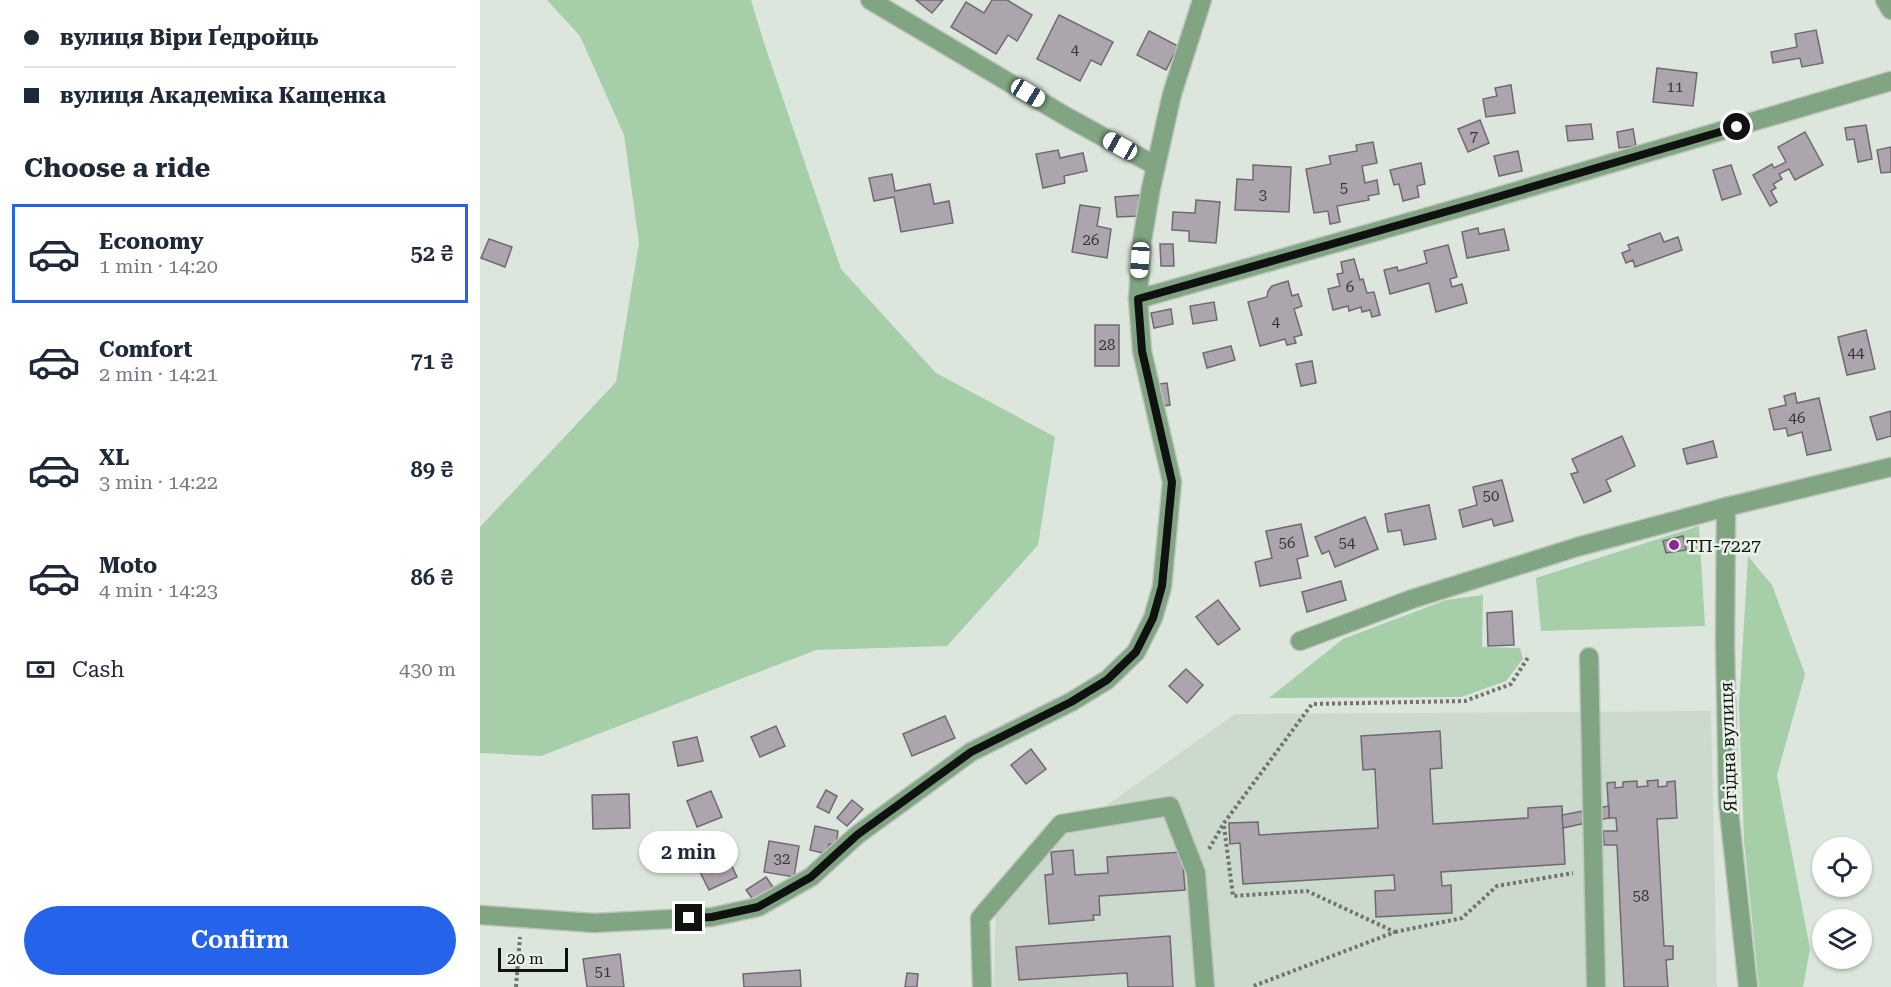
<!DOCTYPE html>
<meta charset="utf-8">
<style>
:root{--surface:#fff;--page:#f6f6f7;--text:#1f2937;--muted:#747a83;--line:#e0e1e3;--accent:#2563eb}
body{margin:0;font-family:"Roboto Serif",serif;background:var(--page);color:var(--text);height:100vh;display:flex;flex-direction:column;font-size:22px;white-space:nowrap}
*{box-sizing:border-box;margin:0}
p{font-size:20px;color:var(--muted)}
.icon{flex:none;width:33px;height:33px;fill:none;stroke:currentColor;stroke-width:2;stroke-linecap:round;stroke-linejoin:round}
.map{position:relative;flex:1;overflow:hidden}
.drawer{display:flex;flex-direction:column;background:var(--surface);width:480px}
.drawer>*{flex:none}
.banner{display:grid;align-content:center;height:132px;padding:0 24px;background:var(--surface)}
.fabs{position:absolute;left:1332px;top:837px;display:grid;gap:12px}
.fabs a{display:grid;place-items:center;width:60px;height:60px;border-radius:50%;background:var(--surface);box-shadow:0 2px 4px #0004;font-size:30px}
.scale{position:absolute;left:18px;bottom:15px;width:70px;box-sizing:border-box;padding-left:6px;border:3px solid #0f120f;border-top:0;font-size:16px;line-height:21px;white-space:nowrap;color:#0f120f;-webkit-text-stroke:4px #eaf3ea;paint-order:stroke}
.end{position:absolute;width:27px;height:27px;margin:-14px;border:8px solid #0f120f;background:#fff;box-shadow:0 0 0 3px #fff}
.from{border-radius:50%}
.bubble{position:absolute;height:42px;border-radius:21px;background:var(--surface);box-shadow:0 2px 4px #0004;font-size:20px;font-weight:600;line-height:42px;text-align:center}
.car{position:absolute;width:18px;height:36px;margin:-18px -9px;border-radius:8px;box-shadow:0 0 4px 2px #0007;background:linear-gradient(#fff 24%,#345 0 40%,#fff 0 76%,#345 0 86%,#fff 0)}
.banner b{display:flex;align-items:center;gap:21px;height:57px;font-size:22px}
.banner b+b{border-top:2px solid var(--line)}
.banner i{width:15px;height:15px;background:var(--text)}
ul{padding:0;list-style:none}
li{display:flex;align-items:center;gap:18px;height:99px;margin:0 12px 9px;padding:0 12px;border:3px solid transparent;border-radius:0px}
li div{flex:1}
li b{display:block;font-size:22px}
li em{font-style:normal;font-weight:600}
li.active{border-color:var(--accent)}
li>.icon{width:54px;height:54px;stroke-width:1.5}
h2{padding:0 24px;font-size:27px;line-height:72px}
.pay{display:flex;align-items:center;gap:15px;height:66px;padding:0 24px;font-size:22px}
.pay p{margin-inline-start:auto}
.button{display:flex;gap:12px;margin-top:auto;padding:12px 24px}
.button a{flex:1;height:69px;border-radius:36px;background:var(--accent);color:#fff;font-size:24px;font-weight:600;line-height:69px;text-align:center}
main{display:flex;flex:1;min-height:0}
.map>svg:first-child{display:block}
.built{fill:#cbdacc}
.green{fill:#a6cea8}
.building{fill:#ada5ad;stroke:#706970;stroke-width:1.5}
.lines{fill:none;stroke-linecap:round;stroke-linejoin:round}
.minor-casing{stroke:#bcc4bc;stroke-width:21}
.path{stroke:#6f746f;stroke-width:4;stroke-dasharray:3 3;stroke-linecap:butt}
.minor{stroke:#81a482;stroke-width:18}
.route{stroke:#0f120f;stroke-width:8}
.poi-dot{fill:#8c2991;stroke:#eaf3ea;stroke-width:2}
.labels{text-anchor:middle;dominant-baseline:central;stroke-width:5;stroke-linejoin:round;paint-order:stroke}
.number-label{font-size:15px;fill:#363736}
.poi-label{font-size:18px;fill:#0f120f;stroke:#eaf3ea;text-anchor:start}
.street-label{font-size:18px;fill:#0f120f;stroke:#eaf3ea}
</style>
<main>
<section class="drawer">
<div class="banner">
<b><i class="from"></i>вулиця Віри Ґедройць</b>
<b><i></i>вулиця Академіка Кащенка</b>
</div>
<h2>Choose a ride</h2>
<ul>
<li class="active"><svg class="icon" aria-label="car" viewBox="0 0 24 24"><path d="M5 17H2v-5l4-1 3-4h7l3 4 3 1v5h-3M9 17h6M6 11h13"/><circle cx="7" cy="17" r="2"/><circle cx="17" cy="17" r="2"/></svg><div><b>Economy</b><p>1 min · 14:20</p></div><em>52 ₴</em></li>
<li><svg class="icon" aria-label="car" viewBox="0 0 24 24"><path d="M5 17H2v-5l4-1 3-4h7l3 4 3 1v5h-3M9 17h6M6 11h13"/><circle cx="7" cy="17" r="2"/><circle cx="17" cy="17" r="2"/></svg><div><b>Comfort</b><p>2 min · 14:21</p></div><em>71 ₴</em></li>
<li><svg class="icon" aria-label="car" viewBox="0 0 24 24"><path d="M5 17H2v-5l4-1 3-4h7l3 4 3 1v5h-3M9 17h6M6 11h13"/><circle cx="7" cy="17" r="2"/><circle cx="17" cy="17" r="2"/></svg><div><b>XL</b><p>3 min · 14:22</p></div><em>89 ₴</em></li>
<li><svg class="icon" aria-label="car" viewBox="0 0 24 24"><path d="M5 17H2v-5l4-1 3-4h7l3 4 3 1v5h-3M9 17h6M6 11h13"/><circle cx="7" cy="17" r="2"/><circle cx="17" cy="17" r="2"/></svg><div><b>Moto</b><p>4 min · 14:23</p></div><em>86 ₴</em></li>
</ul>
<div class="pay"><svg class="icon" aria-label="cash" viewBox="0 0 24 24"><path d="M3 7h18v10H3z"/><circle cx="12" cy="12" r="2"/></svg>Cash<p>430 m</p></div>
<div class="button"><a>Confirm</a></div>
</section>
<div class="map">
<svg width="1411" height="987" viewBox="0 0 1411 987">
<rect width="100%" height="100%" fill="#dde6dd"/>
<polygon class="built" points="1231,711 1237,987 514,987 516,884 755,714"/>
<g class="green">
<polygon points="67,0 271,0 284,43 361,269 456,373 575,437 558,545 467,646 336,650 61,756 0,753 0,527 136,382 159,243 144,135 100,36"/>
<polygon points="1219,526 1225,626 1061,631 1056,578"/>
<polygon points="1268,556 1292,585 1325,674 1297,775 1330,949 1323,987 1279,987 1264,841 1259,706"/>
<polygon points="1003,595 1002,647 1040,648 1043,659 1026,681 981,697 789,698 863,639 966,600"/>
</g>
<g class="building">
<polygon points="436,0 463,0 452,13"/>
<polygon points="512,0 527,0 552,15 537,41 528,35 516,54 471,27 486,2 504,13"/>
<polygon points="579,15 633,42 621,65 611,60 600,81 557,59"/>
<polygon points="1336,30 1343,63 1322,67 1320,58 1293,63 1291,52 1317,47 1315,34"/>
<polygon points="669,31 698,46 686,70 657,55"/>
<polygon points="1177,68 1217,73 1213,106 1173,102"/>
<polygon points="1031,85 1035,113 1006,117 1003,99 1017,96 1015,88"/>
<polygon points="1000,120 1009,143 988,152 978,129"/>
<polygon points="1111,124 1113,139 1088,141 1086,126"/>
<polygon points="1386,125 1392,159 1378,162 1374,139 1367,140 1365,128"/>
<polygon points="1153,129 1156,146 1139,148 1137,132"/>
<polygon points="1325,132 1343,165 1315,180 1309,169 1299,174 1302,179 1293,184 1296,188 1291,191 1297,202 1290,206 1273,175 1292,164 1294,168 1306,162 1298,147"/>
<polygon points="893,142 897,163 882,166 885,183 897,180 899,194 888,196 889,200 857,206 860,222 850,224 848,211 834,213 826,169 851,164 849,156 877,151 876,145"/>
<polygon points="1411,147 1411,172 1401,173 1397,150"/>
<polygon points="578,150 580,158 603,153 607,171 584,176 585,183 563,188 556,154"/>
<polygon points="1038,151 1042,171 1019,176 1014,156"/>
<polygon points="941,163 945,184 937,186 939,197 923,201 919,184 914,185 910,170"/>
<polygon points="773,165 811,167 809,212 755,210 757,179 773,180"/>
<polygon points="1251,165 1261,194 1242,200 1233,170"/>
<polygon points="412,174 415,191 450,184 454,204 469,201 473,223 421,232 414,197 394,201 389,178"/>
<polygon points="659,195 660,216 637,217 635,197"/>
<polygon points="716,200 740,202 736,243 709,241 709,231 692,230 693,212 715,213"/>
<polygon points="600,205 620,208 617,226 631,229 627,258 592,252"/>
<polygon points="998,228 999,234 1024,229 1029,250 987,258 982,232"/>
<polygon points="1180,233 1184,242 1198,237 1202,250 1155,267 1153,260 1146,263 1142,253 1150,250 1148,245"/>
<polygon points="9,239 32,247 25,267 1,258"/>
<polygon points="680,244 693,244 694,266 681,266"/>
<polygon points="968,245 977,277 970,279 972,287 982,284 987,303 956,312 949,283 910,294 904,270 917,267 918,271 947,263 944,251"/>
<polygon points="874,259 880,280 883,279 887,293 894,292 900,315 892,317 890,310 882,312 881,307 869,311 868,306 853,310 848,289 860,286 857,274 863,273 861,262"/>
<polygon points="808,281 812,296 818,294 822,306 814,309 822,335 814,337 816,343 807,345 805,339 780,346 768,302 787,297 788,291 792,286"/>
<polygon points="734,302 737,320 713,324 710,306"/>
<polygon points="691,309 693,324 674,328 671,313"/>
<rect x="615" y="325" width="24" height="41"/>
<polygon points="1386,330 1395,369 1367,375 1358,337"/>
<polygon points="751,346 755,360 727,368 723,353"/>
<polygon points="832,361 836,383 821,386 816,364"/>
<polygon points="687,383 690,405 676,407 672,385"/>
<polygon points="1315,393 1317,403 1339,398 1351,450 1327,455 1322,432 1308,436 1306,428 1294,430 1289,409 1306,405 1304,396"/>
<polygon points="1411,411 1411,436 1397,440 1390,417"/>
<polygon points="1142,436 1155,466 1126,480 1131,491 1104,503 1091,474 1098,472 1092,459"/>
<polygon points="1233,441 1237,457 1207,464 1203,449"/>
<polygon points="1022,480 1033,521 1014,526 1012,519 983,527 979,510 997,505 993,487"/>
<polygon points="949,505 956,539 924,545 921,530 908,532 905,514"/>
<polygon points="885,517 898,549 855,567 849,551 842,554 835,537"/>
<polygon points="821,524 828,556 817,559 821,578 780,586 775,562 792,558 786,531"/>
<polygon points="1203,536 1206,550 1186,553 1183,541"/>
<polygon points="861,581 866,600 827,612 822,592"/>
<polygon points="738,600 760,629 738,645 716,617"/>
<polygon points="1032,611 1034,645 1008,646 1007,613"/>
<polygon points="706,669 723,685 707,703 689,686"/>
<polygon points="465,716 475,738 432,756 423,734"/>
<polygon points="296,726 305,746 280,757 271,737"/>
<polygon points="960,731 962,768 950,769 953,824 1048,818 1048,808 1082,806 1085,864 961,872 962,886 971,885 972,913 896,917 895,891 915,890 914,875 763,884 760,843 750,844 749,823 778,822 779,835 898,828 895,769 883,770 881,736"/>
<polygon points="217,737 223,761 198,766 193,742"/>
<polygon points="551,749 566,769 546,784 531,765"/>
<polygon points="1178,780 1178,787 1187,786 1187,782 1195,781 1197,818 1177,819 1184,946 1193,946 1193,959 1186,960 1188,987 1144,987 1137,845 1124,845 1123,831 1137,831 1136,818 1129,818 1127,783 1135,782 1135,788 1143,787 1143,782 1157,781 1157,787 1168,786 1167,781"/>
<polygon points="346,790 357,796 349,813 337,807"/>
<polygon points="231,791 242,817 217,827 207,801"/>
<polygon points="149,794 150,828 113,829 112,795"/>
<polygon points="372,800 383,809 367,826 357,818"/>
<polygon points="1129,806 1129,818 1083,828 1082,815"/>
<polygon points="335,826 358,831 356,845 349,844 347,854 330,850"/>
<polygon points="289,841 319,846 314,877 284,872"/>
<polygon points="593,850 595,875 628,873 627,857 702,852 705,890 619,896 620,915 613,915 614,920 569,924 565,875 573,874 571,852"/>
<polygon points="248,858 257,877 229,890 220,872"/>
<polygon points="286,877 293,887 274,901 266,890"/>
<polygon points="690,936 693,987 648,987 647,973 539,980 536,947"/>
<polygon points="140,954 144,987 107,987 103,959"/>
<polygon points="320,970 321,987 264,987 263,974"/>
<polygon points="427,973 438,974 437,987 425,987"/>
</g>
<g class="lines">
<defs>
<g id="minor">
<polyline points="390,0 587,117 676,166"/>
<polyline points="1405,0 1411,10"/>
<polyline points="658,299 993,204 1411,81"/>
<polyline points="820,641 932,599 1097,547 1246,507"/>
<polyline points="1109,657 1116,987"/>
<polyline points="0,915 114,923 232,917 278,907 331,877 377,835 491,752 591,702 627,680 656,652 673,618 682,587 692,482 662,351 658,299 662,241 671,188 692,94 722,0"/>
<polyline points="502,987 500,918 581,824 690,806 716,873 725,987"/>
<polyline points="1268,987 1248,802 1245,642 1246,507 1411,467"/>
</g>
</defs>
<use href="#minor" class="minor-casing"/>
<g class="path">
<polyline points="744,826 753,896 827,891 915,932 771,987"/>
<polyline points="729,849 744,823 832,704 985,701 1031,684 1049,656"/>
<polyline points="915,932 982,918 1017,886 1093,873"/>
<polyline points="36,987 40,937"/>
</g>
<use href="#minor" class="minor"/>
</g>
<g class="lines">
<polyline class="route" points="209,918 232,917 278,907 331,877 377,835 491,752 591,702 627,680 656,652 673,618 682,586 692,482 662,351 658,299 993,204 1257,127"/>
</g>
<circle class="poi-dot" cx="1194" cy="545" r="6"/>
<g class="labels">
<g class="number-label">
<text x="595" y="50">4</text>
<text x="1195" y="87">11</text>
<text x="994" y="136">7</text>
<text x="864" y="188">5</text>
<text x="783" y="195">3</text>
<text x="611" y="240">26</text>
<text x="870" y="287">6</text>
<text x="796" y="322">4</text>
<text x="627" y="345">28</text>
<text x="1376" y="353">44</text>
<text x="1317" y="418">46</text>
<text x="1011" y="496">50</text>
<text x="807" y="543">56</text>
<text x="867" y="543">54</text>
<text x="302" y="859">32</text>
<text x="1161" y="896">58</text>
<text x="123" y="972">51</text>
</g>
<g class="poi-label">
<text x="1206" y="545">ТП-7227</text>
</g>
<g class="street-label">
<text transform="translate(1248 747) rotate(-92)">Ягідна вулиця</text>
</g>
</g>
</svg>
<div class="fabs">
<a><svg class="icon" aria-label="locate" viewBox="0 0 24 24"><circle cx="12" cy="12" r="6"/><path d="M12 2v4M12 18v4M2 12h4M18 12h4"/></svg></a>
<a><svg class="icon" aria-label="layers" viewBox="0 0 24 24"><path d="M12 4l9 5-9 5-9-5zM3 14l9 5 9-5"/></svg></a>
</div>
<div class="scale">20 m</div>
<i class="end from" style="left:1257px;top:127px"></i>
<i class="end" style="left:209px;top:918px"></i>
<div class="bubble" style="left:159px;top:831px;width:99px">2 min</div>
<i class="car" style="left:548px;top:93px;rotate:121deg"></i>
<i class="car" style="left:640px;top:146px;rotate:299deg"></i>
<i class="car" style="left:660px;top:260px;rotate:184deg"></i>
</div>
</main>
